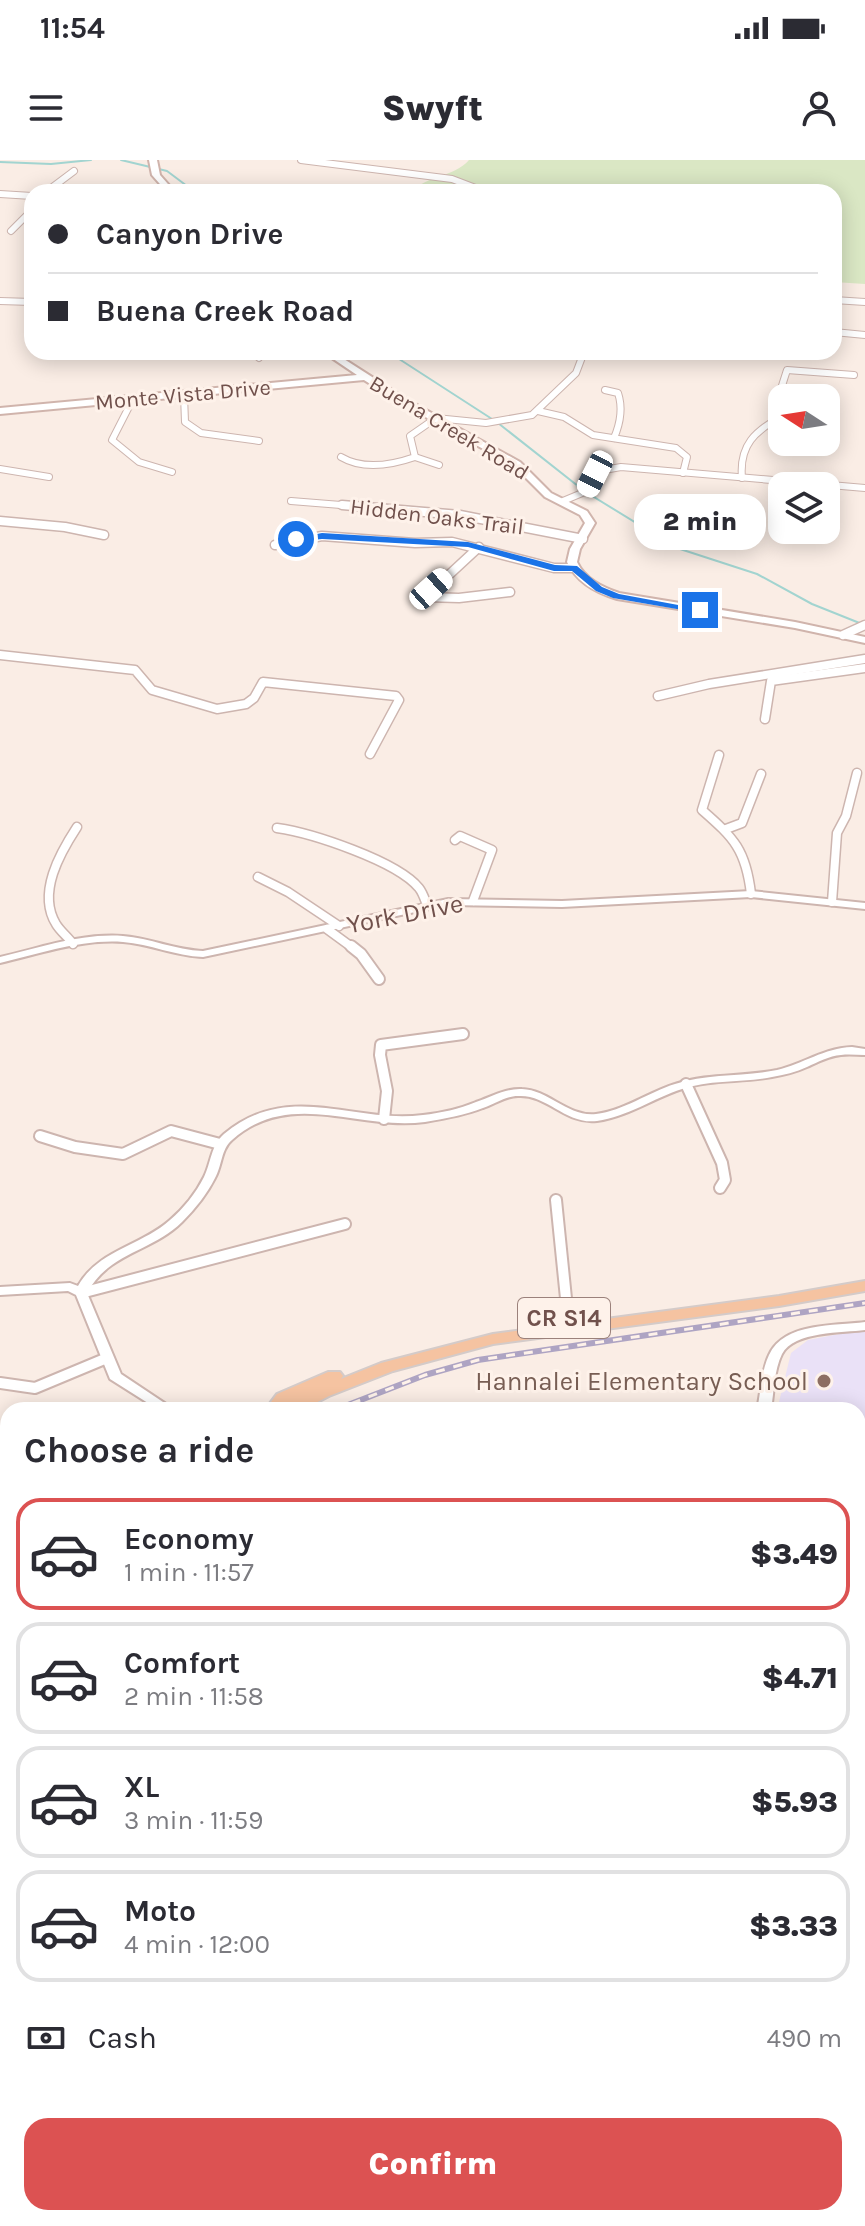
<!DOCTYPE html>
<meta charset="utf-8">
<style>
:root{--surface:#fff;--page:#f2f2f3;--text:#2b2b33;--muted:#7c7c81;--line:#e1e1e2;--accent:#dc5252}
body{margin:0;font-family:Karla,sans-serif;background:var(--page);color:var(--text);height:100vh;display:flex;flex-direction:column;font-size:30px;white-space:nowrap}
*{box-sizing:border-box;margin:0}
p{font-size:26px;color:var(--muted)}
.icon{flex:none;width:44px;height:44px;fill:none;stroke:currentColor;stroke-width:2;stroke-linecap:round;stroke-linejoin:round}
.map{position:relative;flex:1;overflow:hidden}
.side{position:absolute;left:0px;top:1242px;width:866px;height:824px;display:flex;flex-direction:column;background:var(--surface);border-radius:24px 24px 0 0;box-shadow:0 4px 20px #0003}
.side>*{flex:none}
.banner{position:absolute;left:24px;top:24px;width:818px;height:176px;border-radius:24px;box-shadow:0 4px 20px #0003;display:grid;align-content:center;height:176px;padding:0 24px;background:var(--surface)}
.needle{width:52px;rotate:282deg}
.buttons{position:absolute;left:768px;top:224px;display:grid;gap:16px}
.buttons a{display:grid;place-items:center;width:72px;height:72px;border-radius:16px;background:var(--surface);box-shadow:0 4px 20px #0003;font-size:40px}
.end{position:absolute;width:36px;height:36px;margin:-18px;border:10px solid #1a73e8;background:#fff;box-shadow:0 0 0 4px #fff}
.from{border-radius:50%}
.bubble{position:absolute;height:56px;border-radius:24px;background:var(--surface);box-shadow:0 4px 20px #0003;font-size:26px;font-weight:800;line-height:56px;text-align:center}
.car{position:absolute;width:24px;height:48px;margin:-24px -12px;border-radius:10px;box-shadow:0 0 6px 2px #0007;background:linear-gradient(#fff 24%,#345 0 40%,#fff 0 76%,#345 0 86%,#fff 0)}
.banner b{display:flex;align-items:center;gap:28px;height:76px;font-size:30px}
.banner b+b{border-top:2px solid var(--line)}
.banner i{width:20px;height:20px;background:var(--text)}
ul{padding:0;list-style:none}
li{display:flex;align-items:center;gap:24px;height:112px;margin:0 16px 12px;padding:0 8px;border:4px solid var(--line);border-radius:24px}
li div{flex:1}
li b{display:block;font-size:30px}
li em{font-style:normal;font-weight:800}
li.active{border-color:var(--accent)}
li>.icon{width:72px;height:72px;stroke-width:1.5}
h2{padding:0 24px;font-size:36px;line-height:96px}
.pay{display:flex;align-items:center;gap:20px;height:88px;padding:0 24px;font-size:30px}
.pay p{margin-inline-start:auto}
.button{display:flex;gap:16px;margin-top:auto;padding:16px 24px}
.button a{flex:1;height:92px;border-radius:24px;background:var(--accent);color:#fff;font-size:32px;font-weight:800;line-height:92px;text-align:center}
.status{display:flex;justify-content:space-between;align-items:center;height:56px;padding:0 40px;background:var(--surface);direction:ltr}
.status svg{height:22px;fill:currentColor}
header{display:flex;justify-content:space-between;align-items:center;height:104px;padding:0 24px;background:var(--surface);font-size:36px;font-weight:800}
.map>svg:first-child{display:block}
.education{fill:#eae1f7}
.green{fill:#dae7c4}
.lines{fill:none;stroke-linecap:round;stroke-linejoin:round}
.stream{stroke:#a2d4d0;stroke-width:2}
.minor-far3-casing{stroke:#cdb5af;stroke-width:8}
.minor-far2-casing{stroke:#cdb5af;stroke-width:11}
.minor-far1-casing{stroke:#cdb5af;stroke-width:14}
.minor-casing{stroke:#cdb5af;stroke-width:17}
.tertiary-casing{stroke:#cdb5af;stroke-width:4}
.secondary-casing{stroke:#d0b4ac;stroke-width:4}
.primary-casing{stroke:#d4cbc9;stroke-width:4}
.minor-far3{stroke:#fff;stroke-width:6}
.minor-far2{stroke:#fff;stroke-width:8}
.minor-far1{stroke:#fff;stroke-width:10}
.minor{stroke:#fff;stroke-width:13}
.tertiary{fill:#fff;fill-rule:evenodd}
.secondary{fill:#fff;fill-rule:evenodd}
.primary{fill:#f5c3a1;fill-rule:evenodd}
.tram{stroke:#aea4c3;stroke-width:3}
.rail-far1-casing{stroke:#aea4c3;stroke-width:6}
.rail-casing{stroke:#aea4c3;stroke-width:7}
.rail-far1{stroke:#fef2ea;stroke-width:3;stroke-dasharray:9;stroke-linecap:butt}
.rail{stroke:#fef2ea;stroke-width:4;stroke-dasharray:12;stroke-linecap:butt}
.route{fill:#1a73e8}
.education-dot{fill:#8d6e63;stroke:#fef2ea;stroke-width:3}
.labels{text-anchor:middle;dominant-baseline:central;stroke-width:6;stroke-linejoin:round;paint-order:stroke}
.far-street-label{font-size:22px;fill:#71514c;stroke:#fef2ea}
.shield{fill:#fef2ea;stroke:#9b817b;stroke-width:2}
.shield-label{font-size:24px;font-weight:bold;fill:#71514c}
.street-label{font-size:26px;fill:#71514c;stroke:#fef2ea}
.education-label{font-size:26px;fill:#785e54;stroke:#fef2ea;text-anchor:end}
</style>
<div class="status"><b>11:54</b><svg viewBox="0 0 49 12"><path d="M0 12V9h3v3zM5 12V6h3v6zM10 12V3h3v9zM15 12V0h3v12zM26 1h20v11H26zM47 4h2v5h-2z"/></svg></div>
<header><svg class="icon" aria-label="menu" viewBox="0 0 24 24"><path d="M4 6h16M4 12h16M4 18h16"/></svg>Swyft<svg class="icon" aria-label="person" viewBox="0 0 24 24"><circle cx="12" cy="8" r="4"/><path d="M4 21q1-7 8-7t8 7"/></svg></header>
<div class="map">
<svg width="865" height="2066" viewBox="0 0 865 2066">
<rect width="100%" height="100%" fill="#faede5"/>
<polygon class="education" points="865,1169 865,1276 858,1275 858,1250 777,1250 791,1193 808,1180"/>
<path class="green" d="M469 0H865V124L834 122V32H411C429 14 453 18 469 0Z"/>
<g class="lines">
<g class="stream">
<polyline points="121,0 167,11 195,32"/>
<polyline points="0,2 51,4 91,0"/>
<polyline points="383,192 396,197 492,259"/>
<polyline points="498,263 583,330"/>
<polyline points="589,334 677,388 757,414 812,444 862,464"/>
</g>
<defs>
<g id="minor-far3">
<polyline points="301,0 452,19 486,32"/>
<polyline points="46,32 74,11"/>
<polyline points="0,34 32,36"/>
<polyline points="11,71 32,50"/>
<polyline points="834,140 865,142"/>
<polyline points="0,141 32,142"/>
<polyline points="834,172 865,175"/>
<polyline points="253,192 259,198"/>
<path d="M605 230 618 233C623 248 620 264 614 278"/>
<polyline points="184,235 185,262 201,273 259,281"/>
<polyline points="133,239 112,280 139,302 172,312"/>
<polyline points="782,245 779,235 787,210 854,215"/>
<polyline points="538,251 564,257 593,275 676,288 687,297 683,313"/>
<path d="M341 297C363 310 392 305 415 297L410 276 436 258 486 263 532 255 576 213 584 192"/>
<polyline points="415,297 439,305"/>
<polyline points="0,309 49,317"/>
<path d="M742 318C739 285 755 271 782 256"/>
<polyline points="291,341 366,347"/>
<polyline points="563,341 587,331 604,310 621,307 865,328"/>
</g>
<g id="minor-far2">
<polyline points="342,345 460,355 583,379"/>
<polyline points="0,361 65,367 104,375"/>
<polyline points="275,385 322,376 415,383 452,382 554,408 574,408"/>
<polyline points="479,387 425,437 459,438 510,432"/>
<polyline points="843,475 865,465"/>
<polyline points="0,495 135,510 152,530 217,549 246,544 254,538 263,522 396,536 399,540 370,594"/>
<polyline points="658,536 709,524 865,499"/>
<polyline points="765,559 771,521 865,508"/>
<path d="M719 595 702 650C734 678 746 690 751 734"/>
<path d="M277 668C312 673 397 701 419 728 423 733 425 740 427 745"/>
<polyline points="726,669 742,663 761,614"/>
<polyline points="455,680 460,676 492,690 473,741"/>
<polyline points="258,717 288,732 339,766"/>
<polyline points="832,742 837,673 846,656 857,613"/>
<polyline points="327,769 353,788"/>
<path d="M73 784C68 777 60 771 56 764 37 733 60 693 77 667"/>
</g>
<g id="minor-far1">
<polyline points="351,786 361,794 379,819"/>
<polyline points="686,924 722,1003 725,1020 720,1028"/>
<polyline points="384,959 387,931 380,895 381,885 463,874"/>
<polyline points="40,976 75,987 123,994 171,971 220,984"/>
<polyline points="556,1040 568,1158"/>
<polyline points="81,1133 345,1064"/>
<polyline points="0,1223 35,1228 107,1198"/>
</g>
<g id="minor">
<polyline points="858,1541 865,1543"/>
<polyline points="0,1569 8,1561"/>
<polyline points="0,1774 8,1763"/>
<polyline points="858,1939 865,1940"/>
<polyline points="105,2066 118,2058"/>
<polyline points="597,2066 599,2058"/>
</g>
<g id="tertiary">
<path d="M751 731 865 743V749L751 737 562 747 448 745 203 797C175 796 150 784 123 782 81 779 40 794 0 803V797C40 788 81 773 123 776 150 778 175 790 203 791L448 739 562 741Z"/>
<path d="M852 887 865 889V895C857 895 849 894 841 895 829 896 818 902 807 907 796 912 784 915 772 917 742 923 711 919 682 929 654 938 627 957 597 961 566 965 547 934 518 936 505 936 495 944 483 948 465 955 444 959 425 962 358 971 290 928 232 980 221 989 222 1006 215 1018 207 1034 195 1049 182 1062 152 1092 109 1092 87 1133L121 1214 175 1250H159L110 1219 76 1135 68 1131 0 1135V1127L70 1123 78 1126C98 1090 141 1086 170 1060 183 1049 196 1033 204 1017 211 1003 211 985 224 974 289 920 352 964 423 955 441 953 459 949 476 942 491 937 506 928 522 929 549 930 568 957 596 954 623 951 649 932 675 924 708 913 743 917 777 910 803 904 824 888 852 887Z"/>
<path d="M865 1162V1170C843 1173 794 1171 782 1194 774 1210 774 1232 771 1250H757C761 1232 761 1212 769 1195 784 1162 835 1166 865 1162Z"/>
</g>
<g id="secondary">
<polygon points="149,0 157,0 160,15 175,32 167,32 152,15"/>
<path d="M323 192H333L408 240 520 302 551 333 587 351 595 363 580 389 577 402C585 419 602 427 619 433L795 462 865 477V483L795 468 617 439C596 433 577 423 567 402L570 389 585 363 580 355 545 337 514 306 402 244 364 220 0 254V248L357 215Z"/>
<polygon points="0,1841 8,1843 8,1859 0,1857"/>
<polygon points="181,2058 204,2058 209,2066 186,2066"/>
</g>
<g id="primary">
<polygon points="865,1121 865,1131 779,1146 493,1184 393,1211 329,1236 302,1250 265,1250 277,1234 328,1212 340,1212 343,1216 341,1219 381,1203 493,1174 779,1136"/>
<polygon points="8,1461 8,1479 0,1482 0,1464"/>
</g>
</defs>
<use href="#minor-far3" class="minor-far3-casing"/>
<use href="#minor-far2" class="minor-far2-casing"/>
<use href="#minor-far1" class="minor-far1-casing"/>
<use href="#minor" class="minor-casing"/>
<use href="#tertiary" class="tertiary-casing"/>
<use href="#secondary" class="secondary-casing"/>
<use href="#primary" class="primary-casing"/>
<use href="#minor-far3" class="minor-far3"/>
<use href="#minor-far2" class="minor-far2"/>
<use href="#minor-far1" class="minor-far1"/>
<use href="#minor" class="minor"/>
<use href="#tertiary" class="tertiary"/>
<use href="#secondary" class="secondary"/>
<use href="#primary" class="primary"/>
<polyline class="tram" points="0,1532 8,1525"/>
<defs>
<polyline id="rail-far1" points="335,1250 425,1215 478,1200 865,1143"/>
<polyline id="rail" points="0,1524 8,1516"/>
</defs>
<use href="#rail-far1" class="rail-far1-casing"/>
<use href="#rail" class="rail-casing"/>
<use href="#rail-far1" class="rail-far1"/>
<use href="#rail" class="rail"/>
</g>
<polygon class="route" points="322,373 468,382 555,405 577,406 602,427 619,434 705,450 700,453 613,438 596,431 572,411 554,411 468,387 322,379 296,382 291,379"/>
<circle class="education-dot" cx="824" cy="1221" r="8"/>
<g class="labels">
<g class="far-street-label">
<text transform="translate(183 235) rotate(-5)">Monte Vista Drive</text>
<text transform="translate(449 268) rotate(31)">Buena Creek Road</text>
<text transform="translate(437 357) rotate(7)">Hidden Oaks Trail</text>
</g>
<rect class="shield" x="518" y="1138" width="92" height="40" rx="6"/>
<g class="shield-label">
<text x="564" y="1158">CR S14</text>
</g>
<g class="street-label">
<text transform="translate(405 754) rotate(-11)">York Drive</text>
</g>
<g class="education-label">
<text x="808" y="1221">Hannalei Elementary School</text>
</g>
</g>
</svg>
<div class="buttons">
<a><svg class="needle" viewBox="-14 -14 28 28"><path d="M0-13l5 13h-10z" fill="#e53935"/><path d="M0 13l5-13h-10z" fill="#7c7c81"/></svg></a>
<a><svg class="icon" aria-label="layers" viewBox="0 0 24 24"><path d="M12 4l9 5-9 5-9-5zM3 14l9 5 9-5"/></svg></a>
</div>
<i class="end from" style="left:296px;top:379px"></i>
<i class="end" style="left:700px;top:450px"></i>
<div class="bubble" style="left:634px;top:334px;width:132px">2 min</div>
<i class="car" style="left:595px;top:314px;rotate:207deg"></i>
<i class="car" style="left:431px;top:429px;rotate:48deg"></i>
<div class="banner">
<b><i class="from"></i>Canyon Drive</b>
<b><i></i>Buena Creek Road</b>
</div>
<section class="side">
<h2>Choose a ride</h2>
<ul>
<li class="active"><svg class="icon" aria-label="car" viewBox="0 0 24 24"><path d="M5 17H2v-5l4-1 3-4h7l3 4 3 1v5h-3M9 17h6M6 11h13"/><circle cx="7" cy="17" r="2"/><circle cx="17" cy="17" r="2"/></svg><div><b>Economy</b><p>1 min · 11:57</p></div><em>$3.49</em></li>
<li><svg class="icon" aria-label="car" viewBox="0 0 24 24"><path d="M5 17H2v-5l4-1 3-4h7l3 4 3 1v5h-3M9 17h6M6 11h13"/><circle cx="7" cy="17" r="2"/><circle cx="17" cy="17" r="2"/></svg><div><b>Comfort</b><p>2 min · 11:58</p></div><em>$4.71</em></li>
<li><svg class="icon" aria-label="car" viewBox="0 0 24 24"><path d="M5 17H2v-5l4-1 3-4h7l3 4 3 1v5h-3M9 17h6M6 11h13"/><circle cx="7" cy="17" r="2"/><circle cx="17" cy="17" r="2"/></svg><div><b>XL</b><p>3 min · 11:59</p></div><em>$5.93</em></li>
<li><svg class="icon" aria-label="car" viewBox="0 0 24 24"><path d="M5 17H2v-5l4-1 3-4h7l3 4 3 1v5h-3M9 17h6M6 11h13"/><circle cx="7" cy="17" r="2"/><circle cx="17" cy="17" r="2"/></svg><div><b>Moto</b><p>4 min · 12:00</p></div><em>$3.33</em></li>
</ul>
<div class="pay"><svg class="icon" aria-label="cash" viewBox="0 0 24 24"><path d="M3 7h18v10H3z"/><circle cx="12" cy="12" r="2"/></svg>Cash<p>490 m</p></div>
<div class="button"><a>Confirm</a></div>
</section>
</div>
